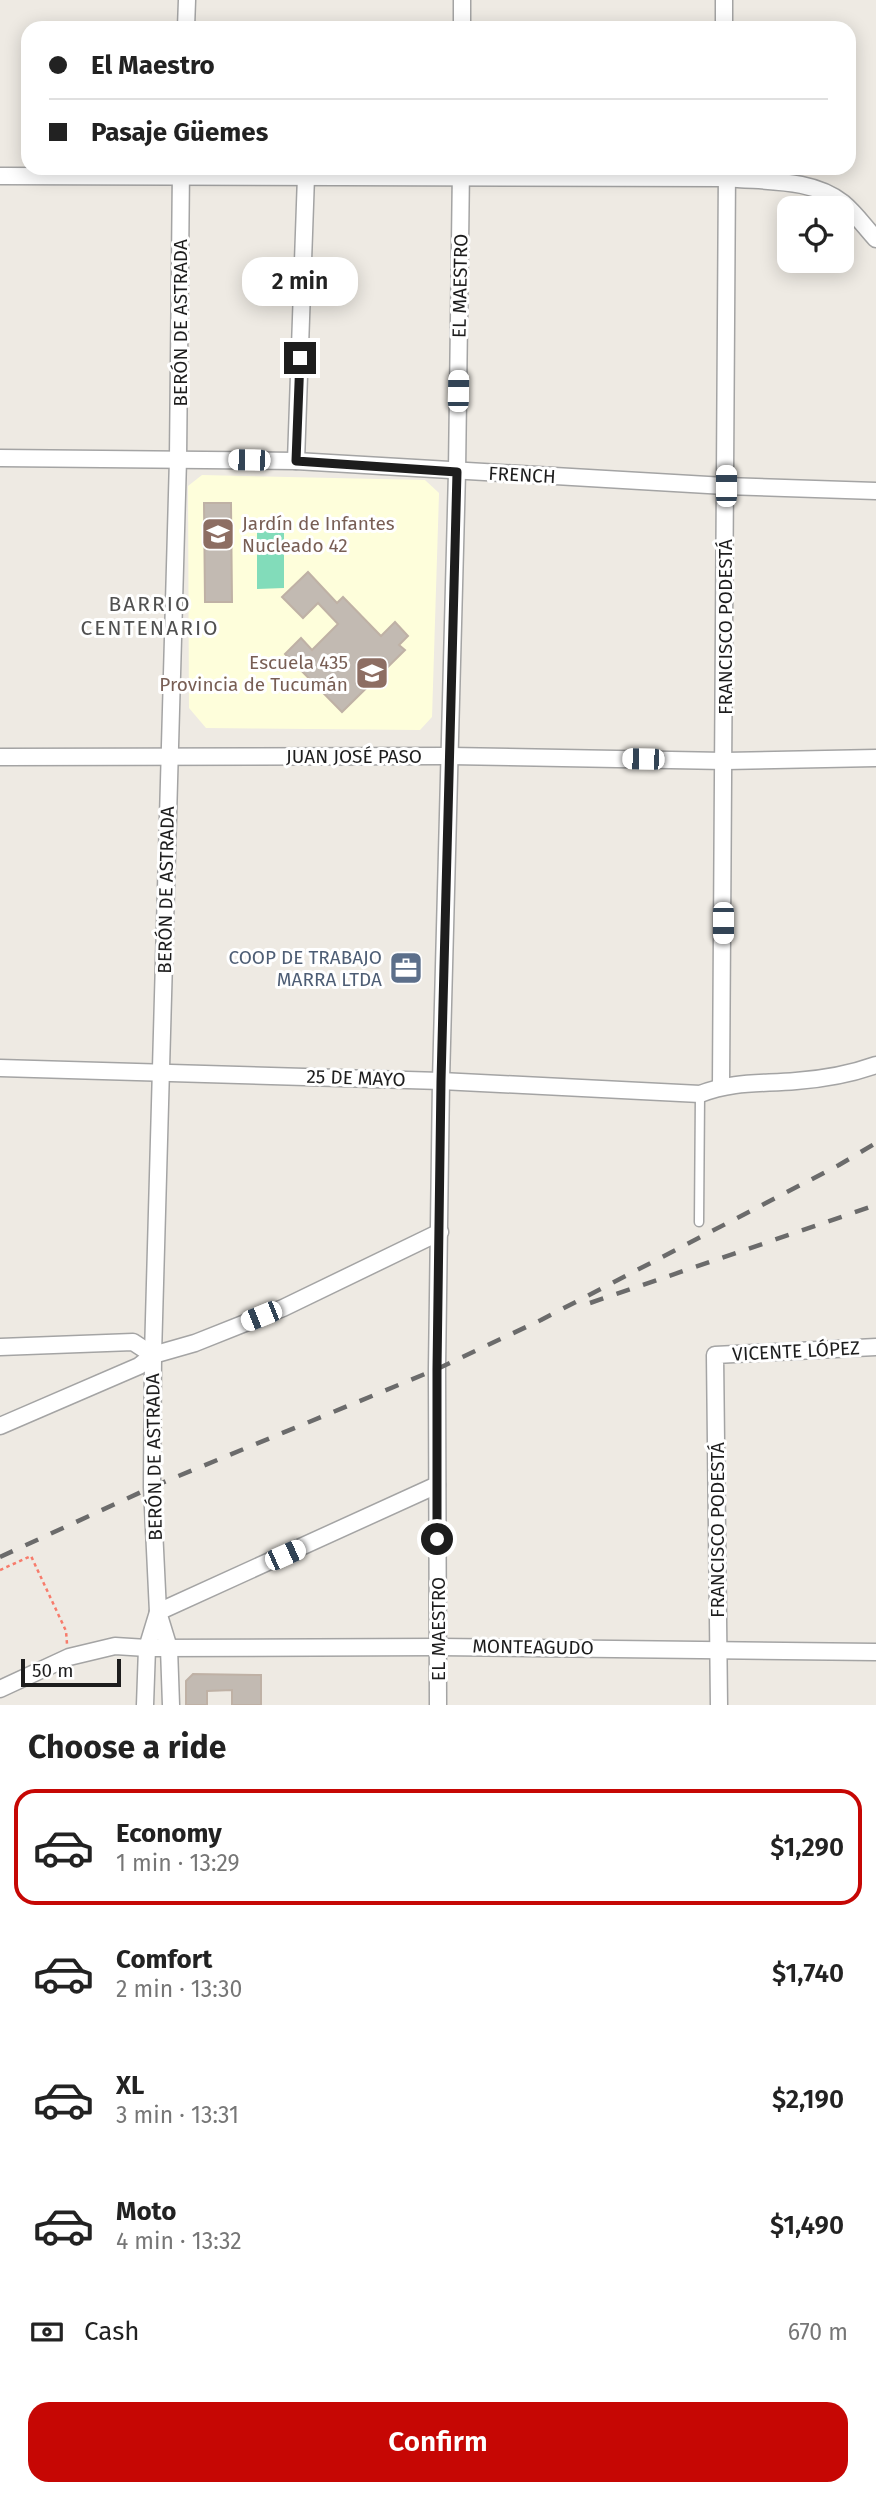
<!DOCTYPE html>
<meta charset="utf-8">
<style>
:root{--surface:#fff;--page:#f2f2f2;--text:#222;--muted:#767676;--line:#e0e0e0;--accent:#c60704}
body{margin:0;font-family:"Fira Sans",sans-serif;background:var(--page);color:var(--text);height:100vh;display:flex;flex-direction:column;font-size:26px;white-space:nowrap}
*{box-sizing:border-box;margin:0}
p{font-size:23px;color:var(--muted)}
.icon{flex:none;width:38px;height:38px;fill:none;stroke:currentColor;stroke-width:2;stroke-linecap:round;stroke-linejoin:round}
.map{position:relative;height:1705px;overflow:hidden}
.details{display:flex;flex-direction:column;background:var(--surface);flex:1}
.details>*{flex:none}
.hud{position:absolute;left:21px;top:21px;width:835px;height:154px;border-radius:21px;box-shadow:0 4px 18px #0003;display:grid;align-content:center;height:154px;padding:0 28px;background:var(--surface)}
.buttons{position:absolute;left:777px;top:196px;display:grid;gap:14px}
.buttons a{display:grid;place-items:center;width:77px;height:77px;border-radius:14px;background:var(--surface);box-shadow:0 4px 18px #0003;font-size:35px}
.scale{position:absolute;left:21px;bottom:18px;width:100px;box-sizing:border-box;padding-left:7px;border:4px solid #1d1d1d;border-top:0;font-size:19px;line-height:24px;white-space:nowrap;color:#1d1d1d;-webkit-text-stroke:5px #fff;paint-order:stroke}
.end{position:absolute;width:32px;height:32px;margin:-16px;border:9px solid #1d1d1d;background:#fff;box-shadow:0 0 0 4px #fff}
.from{border-radius:50%}
.bubble{position:absolute;height:49px;border-radius:21px;background:var(--surface);box-shadow:0 4px 18px #0003;font-size:23px;font-weight:600;line-height:49px;text-align:center}
.car{position:absolute;width:21px;height:42px;margin:-21px -10px;border-radius:9px;box-shadow:0 0 5px 2px #0007;background:linear-gradient(#fff 24%,#345 0 40%,#fff 0 76%,#345 0 86%,#fff 0)}
.hud b{display:flex;align-items:center;gap:24px;height:66px;font-size:26px}
.hud b+b{border-top:2px solid var(--line)}
.hud i{width:18px;height:18px;background:var(--text)}
ul{padding:0;list-style:none}
li{display:flex;align-items:center;gap:21px;height:116px;margin:0 14px 10px;padding:0 14px;border:4px solid transparent;border-radius:21px}
li div{flex:1}
li b{display:block;font-size:26px}
li em{font-style:normal;font-weight:600}
li.on{border-color:var(--accent)}
li>.icon{width:63px;height:63px;stroke-width:1.5}
h2{padding:0 28px;font-size:32px;line-height:84px}
.pay{display:flex;align-items:center;gap:18px;height:77px;padding:0 28px;font-size:26px}
.pay p{margin-inline-start:auto}
.cta{display:flex;gap:14px;margin-top:auto;padding:14px 28px}
.cta a{flex:1;height:80px;border-radius:21px;background:var(--accent);color:#fff;font-size:28px;font-weight:600;line-height:80px;text-align:center}
.map>svg:first-child{display:block}
.education{fill:#fefedb}
.pitch{fill:#82dcba}
.building{fill:#c2bab2;stroke:#bfb1a5;stroke-width:2}
.lines{fill:none;stroke-linecap:round;stroke-linejoin:round}
.lane-casing{stroke:#a4a4a4;stroke-width:11}
.street-casing{stroke:#a4a4a4;stroke-width:19}
.path{stroke:#f77b6b;stroke-width:2.5;stroke-dasharray:3.5 3.5;stroke-linecap:butt}
.lane{stroke:#fff;stroke-width:8}
.street{stroke:#fff;stroke-width:16}
.rail{stroke:#6b6b6b;stroke-width:4.5;stroke-dasharray:14 14;stroke-linecap:butt}
.route{stroke:#1d1d1d;stroke-width:9}
.labels{text-anchor:middle;dominant-baseline:central;stroke-width:6;stroke-linejoin:round;paint-order:stroke}
.street-label{font-size:19px;fill:#1d1d1d;stroke:#fff}
.education-label{font-size:19px;fill:#785e54;stroke:#fff;text-anchor:start}
.service-label{font-size:19px;fill:#4e5e75;stroke:#fff;text-anchor:end}
.neighbourhood-label{font-size:21px;letter-spacing:2px;fill:#505050;stroke:#fff}
</style>
<div class="map">
<svg width="876" height="1705" viewBox="0 0 876 1705">
<rect width="100%" height="100%" fill="#eeeae3"/>
<polygon class="education" points="202,475 425,480 439,493 432,717 420,730 206,728 189,708 188,486"/>
<polygon class="pitch" points="257,531 284,531 284,588 257,589"/>
<g class="building">
<polygon points="204,503 231,503 232,602 205,602"/>
<polygon points="308,572 337,603 343,597 381,636 395,622 408,636 399,645 405,650 342,712 285,654 301,638 312,650 338,624 318,603 303,618 282,597"/>
<polygon points="193,1674 261,1675 261,1705 232,1705 232,1690 207,1691 207,1705 186,1705 186,1681"/>
</g>
<g class="lines">
<defs>
<polyline id="lane" points="699,1222 700,1094"/>
<g id="street">
<polyline points="724,0 724,28"/>
<polyline points="186,28 187,0"/>
<polyline points="462,28 462,0"/>
<path d="M0 176 727 178C765 182 812 178 843 203 855 213 865 227 876 239"/>
<polyline points="0,458 296,461 725,486 876,491"/>
<polyline points="296,461 306,176"/>
<polyline points="0,757 450,756 725,761 876,758"/>
<path d="M0 1068 441 1081 700 1094C733 1081 761 1084 796 1081 823 1079 851 1074 876 1065"/>
<polyline points="721,1085 727,168"/>
<polyline points="0,1347 133,1342 153,1355"/>
<polyline points="0,1426 139,1366 153,1355 195,1343 283,1308 440,1232"/>
<polyline points="158,1612 437,1485"/>
<polyline points="0,1689 69,1657 115,1646 147,1648 438,1647 876,1652"/>
<polyline points="145,1705 147,1648 158,1612"/>
<polyline points="171,1705 169,1648 158,1612 152,1487 153,1355 178,459 181,168"/>
<polyline points="438,1705 437,1369 441,1081 457,472 461,168"/>
<polyline points="719,1705 715,1355 876,1347"/>
</g>
</defs>
<use href="#lane" class="lane-casing"/>
<use href="#street" class="street-casing"/>
<polyline class="path" points="0,1570 31,1556 66,1631 67,1644"/>
<use href="#lane" class="lane"/>
<use href="#street" class="street"/>
<g class="rail">
<polyline points="590,1303 876,1205"/>
<polyline points="0,1557 152,1487 437,1369 541,1320 839,1165 876,1143"/>
</g>
</g>
<g class="lines">
<polyline class="route" points="300,358 296,461 457,472 441,1081 437,1369 437,1539"/>
</g>
<defs>
<symbol id="school-square" viewBox="-11 -11 22 22"><rect x="-9" y="-9" width="18" height="18" rx="4" fill="#8d6e63" stroke="#fff"/><path d="M0-5L7-2L0 1L-7-2ZM-4 1L0 2.5L4 1V4Q0 6-4 4Z" fill="#fff"/></symbol>
<symbol id="office-square" viewBox="-11 -11 22 22"><rect x="-9" y="-9" width="18" height="18" rx="4" fill="#5c6f8a" stroke="#fff"/><path d="M-6-3h4V-5.5h4V-3h4V5H-6ZM-1-4.5V-3h2v-1.5ZM-6 0V1H6V0Z" fill="#fff"/></symbol>
</defs>
<g fill-rule="evenodd">
<use href="#school-square" x="199" y="515" width="38" height="38"/>
<use href="#school-square" x="353" y="654" width="38" height="38"/>
<use href="#office-square" x="387" y="949" width="38" height="38"/>
</g>
<g class="labels">
<g class="street-label">
<text transform="translate(460 286) rotate(-89)">EL MAESTRO</text>
<text transform="translate(180 323) rotate(-90)">BERÓN DE ASTRADA</text>
<text transform="translate(522 475) rotate(3)">FRENCH</text>
<text transform="translate(725 627) rotate(-90)">FRANCISCO PODESTÁ</text>
<text x="354" y="756">JUAN JOSÉ PASO</text>
<text transform="translate(166 890) rotate(-89)">BERÓN DE ASTRADA</text>
<text transform="translate(356 1078) rotate(2)">25 DE MAYO</text>
<text transform="translate(796 1351) rotate(-3)">VICENTE LÓPEZ</text>
<text transform="translate(154 1457) rotate(-91)">BERÓN DE ASTRADA</text>
<text transform="translate(717 1530) rotate(-90)">FRANCISCO PODESTÁ</text>
<text transform="translate(438 1629) rotate(-90)">EL MAESTRO</text>
<text transform="translate(533 1647) rotate(1)">MONTEAGUDO</text>
</g>
<g class="education-label">
<text x="242" y="523">Jardín de Infantes<tspan x="242" dy="22">Nucleado 42</tspan></text>
<text x="348" y="662" text-anchor="end">Escuela 435<tspan x="348" dy="22">Provincia de Tucumán</tspan></text>
</g>
<g class="service-label">
<text x="382" y="957">COOP DE TRABAJO<tspan x="382" dy="22">MARRA LTDA</tspan></text>
</g>
<g class="neighbourhood-label">
<text x="150" y="604">BARRIO<tspan x="150" dy="24">CENTENARIO</tspan></text>
</g>
</g>
</svg>
<div class="buttons">
<a><svg class="icon" aria-label="locate" viewBox="0 0 24 24"><circle cx="12" cy="12" r="6"/><path d="M12 2v4M12 18v4M2 12h4M18 12h4"/></svg></a>
</div>
<div class="scale">50 m</div>
<i class="end from" style="left:437px;top:1539px"></i>
<i class="end" style="left:300px;top:358px"></i>
<div class="bubble" style="left:242px;top:257px;width:116px">2 min</div>
<i class="car" style="left:458px;top:391px;rotate:1deg"></i>
<i class="car" style="left:249px;top:460px;rotate:271deg"></i>
<i class="car" style="left:726px;top:486px;rotate:0deg"></i>
<i class="car" style="left:643px;top:759px;rotate:271deg"></i>
<i class="car" style="left:723px;top:923px;rotate:180deg"></i>
<i class="car" style="left:261px;top:1316px;rotate:248deg"></i>
<i class="car" style="left:285px;top:1555px;rotate:66deg"></i>
<div class="hud">
<b><i class="from"></i>El Maestro</b>
<b><i></i>Pasaje Güemes</b>
</div>
</div>
<section class="details">
<h2>Choose a ride</h2>
<ul>
<li class="on"><svg class="icon" aria-label="car" viewBox="0 0 24 24"><path d="M5 17H2v-5l4-1 3-4h7l3 4 3 1v5h-3M9 17h6M6 11h13"/><circle cx="7" cy="17" r="2"/><circle cx="17" cy="17" r="2"/></svg><div><b>Economy</b><p>1 min · 13:29</p></div><em>$1,290</em></li>
<li><svg class="icon" aria-label="car" viewBox="0 0 24 24"><path d="M5 17H2v-5l4-1 3-4h7l3 4 3 1v5h-3M9 17h6M6 11h13"/><circle cx="7" cy="17" r="2"/><circle cx="17" cy="17" r="2"/></svg><div><b>Comfort</b><p>2 min · 13:30</p></div><em>$1,740</em></li>
<li><svg class="icon" aria-label="car" viewBox="0 0 24 24"><path d="M5 17H2v-5l4-1 3-4h7l3 4 3 1v5h-3M9 17h6M6 11h13"/><circle cx="7" cy="17" r="2"/><circle cx="17" cy="17" r="2"/></svg><div><b>XL</b><p>3 min · 13:31</p></div><em>$2,190</em></li>
<li><svg class="icon" aria-label="car" viewBox="0 0 24 24"><path d="M5 17H2v-5l4-1 3-4h7l3 4 3 1v5h-3M9 17h6M6 11h13"/><circle cx="7" cy="17" r="2"/><circle cx="17" cy="17" r="2"/></svg><div><b>Moto</b><p>4 min · 13:32</p></div><em>$1,490</em></li>
</ul>
<div class="pay"><svg class="icon" aria-label="cash" viewBox="0 0 24 24"><path d="M3 7h18v10H3z"/><circle cx="12" cy="12" r="2"/></svg>Cash<p>670 m</p></div>
<div class="cta"><a>Confirm</a></div>
</section>
